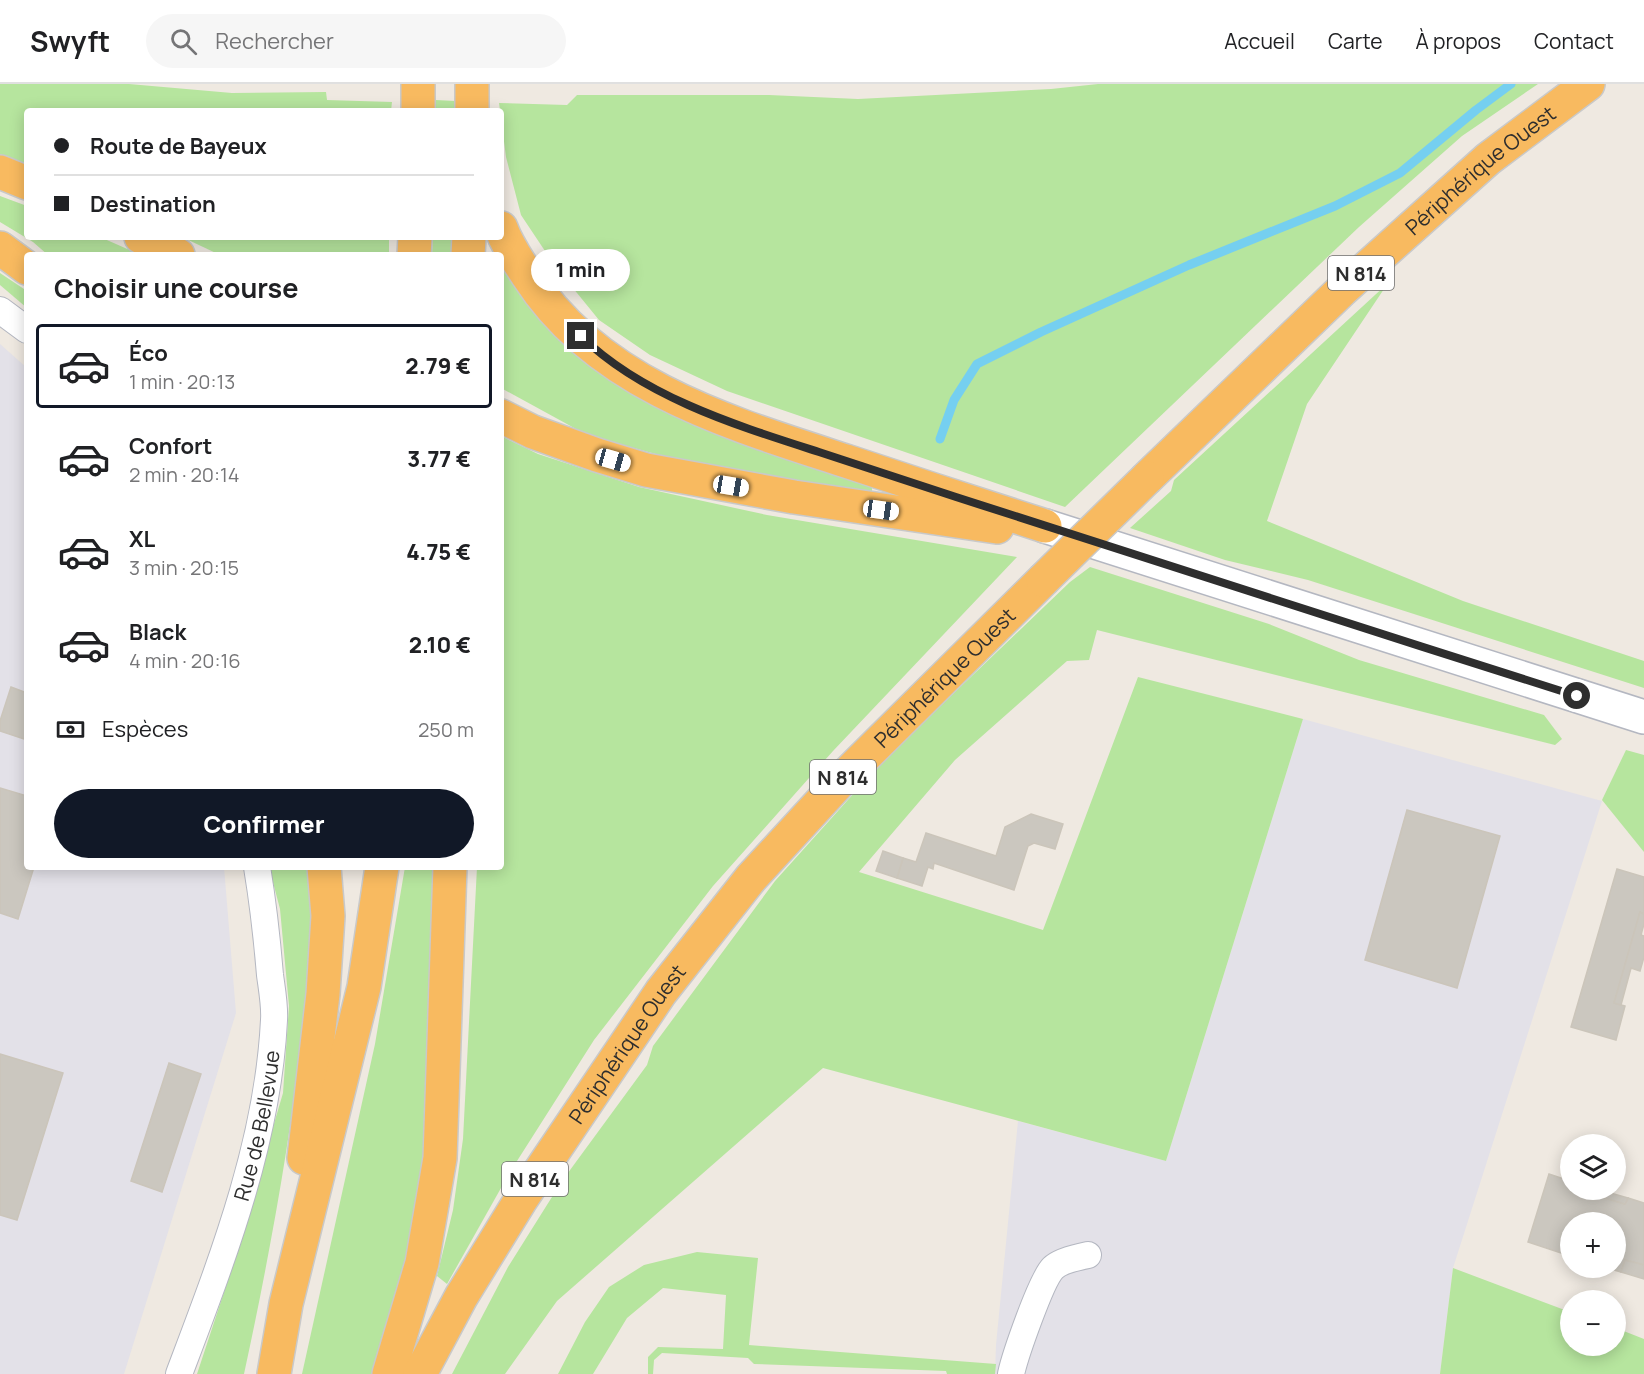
<!DOCTYPE html>
<html lang="fr">
<meta charset="utf-8">
<style>
:root{--surface:#fff;--page:#f6f6f6;--text:#202124;--muted:#757577;--line:#e0e0e0;--accent:#111827}
body{margin:0;font-family:Manrope,sans-serif;background:var(--page);color:var(--text);height:100vh;display:flex;flex-direction:column;font-size:22px;white-space:nowrap}
*{box-sizing:border-box;margin:0}
p{font-size:20px;color:var(--muted)}
.icon{flex:none;width:33px;height:33px;fill:none;stroke:currentColor;stroke-width:2;stroke-linecap:round;stroke-linejoin:round}
.map{position:relative;flex:1;overflow:hidden}
.side{position:absolute;left:24px;top:168px;width:480px;height:618px;display:flex;flex-direction:column;background:var(--surface);border-radius:6px;box-shadow:0 3px 15px #0003}
.side>*{flex:none}
.top-card{position:absolute;left:24px;top:24px;width:480px;height:132px;border-radius:6px;box-shadow:0 3px 15px #0003;display:grid;align-content:center;height:132px;padding:0 30px;background:var(--surface)}
.tools{position:absolute;left:1560px;top:1050px;display:grid;gap:12px}
.tools a{display:grid;place-items:center;width:66px;height:66px;border-radius:50%;background:var(--surface);box-shadow:0 3px 15px #0003;font-size:30px}
.end{position:absolute;width:27px;height:27px;margin:-14px;border:8px solid #2e2e2e;background:#fff;box-shadow:0 0 0 3px #fff}
.from{border-radius:50%}
.bubble{position:absolute;height:42px;border-radius:21px;background:var(--surface);box-shadow:0 3px 15px #0003;font-size:20px;font-weight:800;line-height:42px;text-align:center}
.car{position:absolute;width:18px;height:36px;margin:-18px -9px;border-radius:8px;box-shadow:0 0 4px 2px #0007;background:linear-gradient(#fff 24%,#345 0 40%,#fff 0 76%,#345 0 86%,#fff 0)}
.top-card b{display:flex;align-items:center;gap:21px;height:57px;font-size:22px}
.top-card b+b{border-top:2px solid var(--line)}
.top-card i{width:15px;height:15px;background:var(--text)}
ul{padding:0;list-style:none}
li{display:flex;align-items:center;gap:18px;height:84px;margin:0 12px 9px;padding:0 18px;border:3px solid transparent;border-radius:6px}
li div{flex:1}
li b{display:block;font-size:22px}
li em{font-style:normal;font-weight:800}
li.active{border-color:var(--accent)}
li>.icon{width:54px;height:54px;stroke-width:1.5}
h2{padding:0 30px;font-size:27px;line-height:72px}
.pay{display:flex;align-items:center;gap:15px;height:66px;padding:0 30px;font-size:22px}
.pay p{margin-inline-start:auto}
.primary-button{display:flex;gap:12px;margin-top:auto;padding:12px 30px}
.primary-button a{flex:1;height:69px;border-radius:36px;background:var(--accent);color:#fff;font-size:24px;font-weight:800;line-height:69px;text-align:center}
header{display:flex;align-items:center;gap:36px;box-sizing:border-box;height:84px;padding:0 30px;background:var(--surface);border-bottom:2px solid var(--line)}
header strong{font-size:28px}
nav{display:flex;gap:33px;margin-inline-start:auto;font-size:21px}
.search{width:420px;height:54px;background:var(--page);display:flex;align-items:center;gap:15px;box-sizing:border-box;padding:0 21px;border-radius:33px;color:var(--muted);font-size:22px}
.map>svg:first-child{display:block}
.industrial{fill:#e3e1e8}
.green{fill:#b6e59e}
.lines{fill:none;stroke-linecap:round;stroke-linejoin:round}
.stream{stroke:#75cff0;stroke-width:9}
.building{fill:#cbc7bf;stroke:#cbc5ba;stroke-width:1.5}
.minor-casing{stroke:#b4b7c1;stroke-width:28}
.secondary-casing{stroke:#b4b7c1;stroke-width:36}
.trunk-casing{stroke:#c9c9c9;stroke-width:36}
.minor{stroke:#fff;stroke-width:26}
.secondary{stroke:#fff;stroke-width:33}
.trunk{stroke:#f8ba60;stroke-width:33}
.trunk-bridge-casing{stroke:#c9c9c9;stroke-width:36;stroke-linecap:butt}
.trunk-bridge{stroke:#f8ba60;stroke-width:33}
.route{stroke:#2e2e2e;stroke-width:8}
.labels{text-anchor:middle;dominant-baseline:central;stroke-width:6;stroke-linejoin:round;paint-order:stroke}
.shield{fill:#fff;stroke:#6d6d6d;stroke-width:1.5}
.shield-label{font-size:20px;font-weight:bold;fill:#2e2e2e}
.street-label{font-size:21px;fill:#2e2e2e;stroke:#fff}
</style>
<header>
<strong>Swyft</strong>
<div class="search"><svg class="icon" aria-label="search" viewBox="0 0 24 24"><circle cx="10" cy="10" r="6"/><path d="M15 15l6 6"/></svg>Rechercher</div>
<nav><a>Accueil</a><a>Carte</a><a>À propos</a><a>Contact</a></nav>
</header>
<div class="map">
<svg width="1644" height="1290" viewBox="0 0 1644 1290">
<rect width="100%" height="100%" fill="#efe9e1"/>
<g class="industrial">
<polygon points="0,260 27,284 27,783 224,783 236,929 124,1290 0,1290"/>
<polygon points="1303,635 1602,717 1453,1184 1440,1290 995,1290 996,1261 1018,1037 1166,1077"/>
</g>
<g class="green">
<polygon points="0,0 129,0 232,9 326,8 327,16 392,18 391,27 27,27 27,80 0,70"/>
<polygon points="1098,0 1538,0 1462,52 1359,143 1065,423 727,307 650,271 599,236 555,182 521,131 506,73 499,19 567,21 577,11 769,11 858,15 1051,5"/>
<polygon points="436,16 455,17 455,27 436,27"/>
<polygon points="0,112 27,122 27,153 100,153 141,171 48,171 33,158 0,138"/>
<polygon points="182,153 389,153 389,171 220,171"/>
<polygon points="433,153 452,153 452,171 432,171"/>
<polygon points="501,174 560,257 726,353 872,398 872,408 706,384 587,351 501,304"/>
<polygon points="0,189 27,207 27,224 0,201"/>
<polygon points="1388,199 1307,320 1267,437 1463,517 1644,577 1644,604 1308,496 1225,476 1130,444 1171,407 1174,396"/>
<polygon points="501,352 538,370 639,403 767,431 1017,473 833,667 713,802 594,956 510,1088 447,1200 437,1192 453,1126 463,1055 477,783 501,783"/>
<polygon points="1090,483 1269,540 1359,576 1544,631 1562,655 1555,661 1097,546 1089,576 1067,577 955,676 859,788 1043,846 1138,593 1303,635 1166,1077 823,984 557,1217 505,1290 452,1290 508,1183 562,1097 647,981 653,962 775,797 882,678 1070,498"/>
<polygon points="1626,666 1644,671 1644,768 1602,716"/>
<path d="M269 783H311C317 839 309 896 302 952 289 1065 268 1179 244 1290H197L229 1193 283 1009 289 922 280 825Z"/>
<polygon points="405,783 439,783 432,1073 413,1160 381,1270 372,1290 302,1290 375,960"/>
<polygon points="697,1168 758,1174 749,1261 996,1280 995,1290 947,1290 946,1287 754,1280 748,1274 662,1269 654,1276 653,1290 648,1290 648,1273 658,1263 723,1265 726,1211 663,1204 627,1234 593,1290 558,1290 585,1238 609,1203 644,1181"/>
<polygon points="1453,1184 1570,1228 1570,1262 1616,1262 1616,1244 1644,1255 1644,1290 1440,1290"/>
</g>
<g class="lines">
<polyline class="stream" points="940,355 954,316 977,280 1041,248 1189,181 1335,122 1400,89 1476,26 1511,0"/>
</g>
<g class="building">
<polygon points="11,603 27,609 27,656 0,647 0,637"/>
<polygon points="0,704 27,712 27,783 34,783 18,835 0,829"/>
<polygon points="1407,726 1500,752 1457,904 1365,876"/>
<polygon points="1031,730 1063,740 1055,765 1034,759 1028,762 1014,806 934,779 933,785 928,783 922,802 897,794 903,774 916,778 926,749 996,772 1005,743"/>
<polygon points="883,767 903,774 897,794 876,787"/>
<polygon points="1617,785 1644,793 1644,830 1640,828 1614,919 1625,922 1616,956 1571,943"/>
<polygon points="1640,828 1644,830 1644,840 1641,851 1644,852 1644,873 1640,887 1631,884 1621,921 1614,919"/>
<polygon points="0,970 63,989 17,1136 0,1131"/>
<polygon points="169,979 201,990 162,1108 131,1097"/>
<polygon points="1549,1090 1570,1097 1570,1106 1599,1106 1607,1108 1605,1114 1625,1120 1628,1114 1644,1119 1644,1181 1625,1176 1621,1188 1607,1184 1616,1184 1616,1138 1570,1138 1570,1172 1528,1158"/>
<polygon points="1607,1108 1628,1114 1625,1120 1605,1114"/>
<polygon points="1625,1176 1644,1181 1644,1195 1621,1188"/>
</g>
<g class="lines">
<defs>
<g id="minor">
<polyline points="0,226 27,246"/>
<path id="s1" d="M179 1290C222 1176 268 1059 274 936 275 922 272 906 270 891 267 855 263 819 257 783"/>
<path d="M1011 1290C1015 1272 1041 1196 1053 1184 1060 1177 1078 1173 1088 1171"/>
</g>
<polyline id="secondary" points="1045,442 1644,633"/>
<g id="trunk">
<polyline points="472,0 472,27"/>
<polyline points="418,27 418,0"/>
<polyline points="0,88 27,99"/>
<path d="M501 144C507 161 518 177 528 192 598 301 729 339 846 377 912 399 979 421 1045 442"/>
<polyline points="141,153 178,171"/>
<polyline points="0,164 27,184"/>
<polyline points="414,171 415,153"/>
<polyline points="468,171 469,153"/>
<polyline points="501,332 533,348 597,371 646,386 794,413 997,443"/>
<path id="s2" d="M1147 394 1342 206 1488 75 1588 0"/>
<polyline points="304,1074 323,910 328,832 324,783"/>
<polyline points="274,1290 286,1220 364,903 382,783"/>
<polyline points="389,1290 422,1179 440,1074 450,783"/>
<path id="s3" d="M420 1290 461 1213 520 1117 661 908 751 794 845 692 1043 496"/>
</g>
</defs>
<use href="#minor" class="minor-casing"/>
<use href="#secondary" class="secondary-casing"/>
<use href="#trunk" class="trunk-casing"/>
<use href="#minor" class="minor"/>
<use href="#secondary" class="secondary"/>
<use href="#trunk" class="trunk"/>
<defs>
<polyline id="trunk-bridge" points="1043,496 1147,394"/>
</defs>
<use href="#trunk-bridge" class="trunk-bridge-casing"/>
<use href="#trunk-bridge" class="trunk-bridge"/>
</g>
<g class="lines">
<path class="route" d="M581 252C643 313 738 342 819 368 865 383 910 398 956 413 1163 481 1370 546 1577 612"/>
</g>
<g class="labels">
<g class="shield">
<rect x="1328" y="172" width="66" height="34" rx="4.5"/>
<rect x="810" y="676" width="66" height="34" rx="4.5"/>
<rect x="502" y="1078" width="66" height="34" rx="4.5"/>
</g>
<g class="shield-label">
<text x="1361" y="189">N 814</text>
<text x="843" y="693">N 814</text>
<text x="535" y="1095">N 814</text>
</g>
<g class="street-label">
<text stroke="none"><textPath href="#s2" startOffset="454">Périphérique Ouest</textPath></text>
<text stroke="none"><textPath href="#s3" startOffset="876">Périphérique Ouest</textPath></text>
<text stroke="none"><textPath href="#s3" startOffset="390">Périphérique Ouest</textPath></text>
<text stroke="none"><textPath href="#s1" startOffset="261">Rue de Bellevue</textPath></text>
</g>
</g>
</svg>
<div class="tools">
<a><svg class="icon" aria-label="layers" viewBox="0 0 24 24"><path d="M12 4l9 5-9 5-9-5zM3 14l9 5 9-5"/></svg></a>
<a>+</a>
<a>−</a>
</div>
<i class="end from" style="left:1577px;top:612px"></i>
<i class="end" style="left:581px;top:252px"></i>
<div class="bubble" style="left:531px;top:165px;width:99px">1 min</div>
<i class="car" style="left:613px;top:376px;rotate:106deg"></i>
<i class="car" style="left:731px;top:402px;rotate:100deg"></i>
<i class="car" style="left:881px;top:426px;rotate:98deg"></i>
<div class="top-card">
<b><i class="from"></i>Route de Bayeux</b>
<b><i></i>Destination</b>
</div>
<section class="side">
<h2>Choisir une course</h2>
<ul>
<li class="active"><svg class="icon" aria-label="car" viewBox="0 0 24 24"><path d="M5 17H2v-5l4-1 3-4h7l3 4 3 1v5h-3M9 17h6M6 11h13"/><circle cx="7" cy="17" r="2"/><circle cx="17" cy="17" r="2"/></svg><div><b>Éco</b><p>1 min · 20:13</p></div><em>2.79 €</em></li>
<li><svg class="icon" aria-label="car" viewBox="0 0 24 24"><path d="M5 17H2v-5l4-1 3-4h7l3 4 3 1v5h-3M9 17h6M6 11h13"/><circle cx="7" cy="17" r="2"/><circle cx="17" cy="17" r="2"/></svg><div><b>Confort</b><p>2 min · 20:14</p></div><em>3.77 €</em></li>
<li><svg class="icon" aria-label="car" viewBox="0 0 24 24"><path d="M5 17H2v-5l4-1 3-4h7l3 4 3 1v5h-3M9 17h6M6 11h13"/><circle cx="7" cy="17" r="2"/><circle cx="17" cy="17" r="2"/></svg><div><b>XL</b><p>3 min · 20:15</p></div><em>4.75 €</em></li>
<li><svg class="icon" aria-label="car" viewBox="0 0 24 24"><path d="M5 17H2v-5l4-1 3-4h7l3 4 3 1v5h-3M9 17h6M6 11h13"/><circle cx="7" cy="17" r="2"/><circle cx="17" cy="17" r="2"/></svg><div><b>Black</b><p>4 min · 20:16</p></div><em>2.10 €</em></li>
</ul>
<div class="pay"><svg class="icon" aria-label="cash" viewBox="0 0 24 24"><path d="M3 7h18v10H3z"/><circle cx="12" cy="12" r="2"/></svg>Espèces<p>250 m</p></div>
<div class="primary-button"><a>Confirmer</a></div>
</section>
</div>
